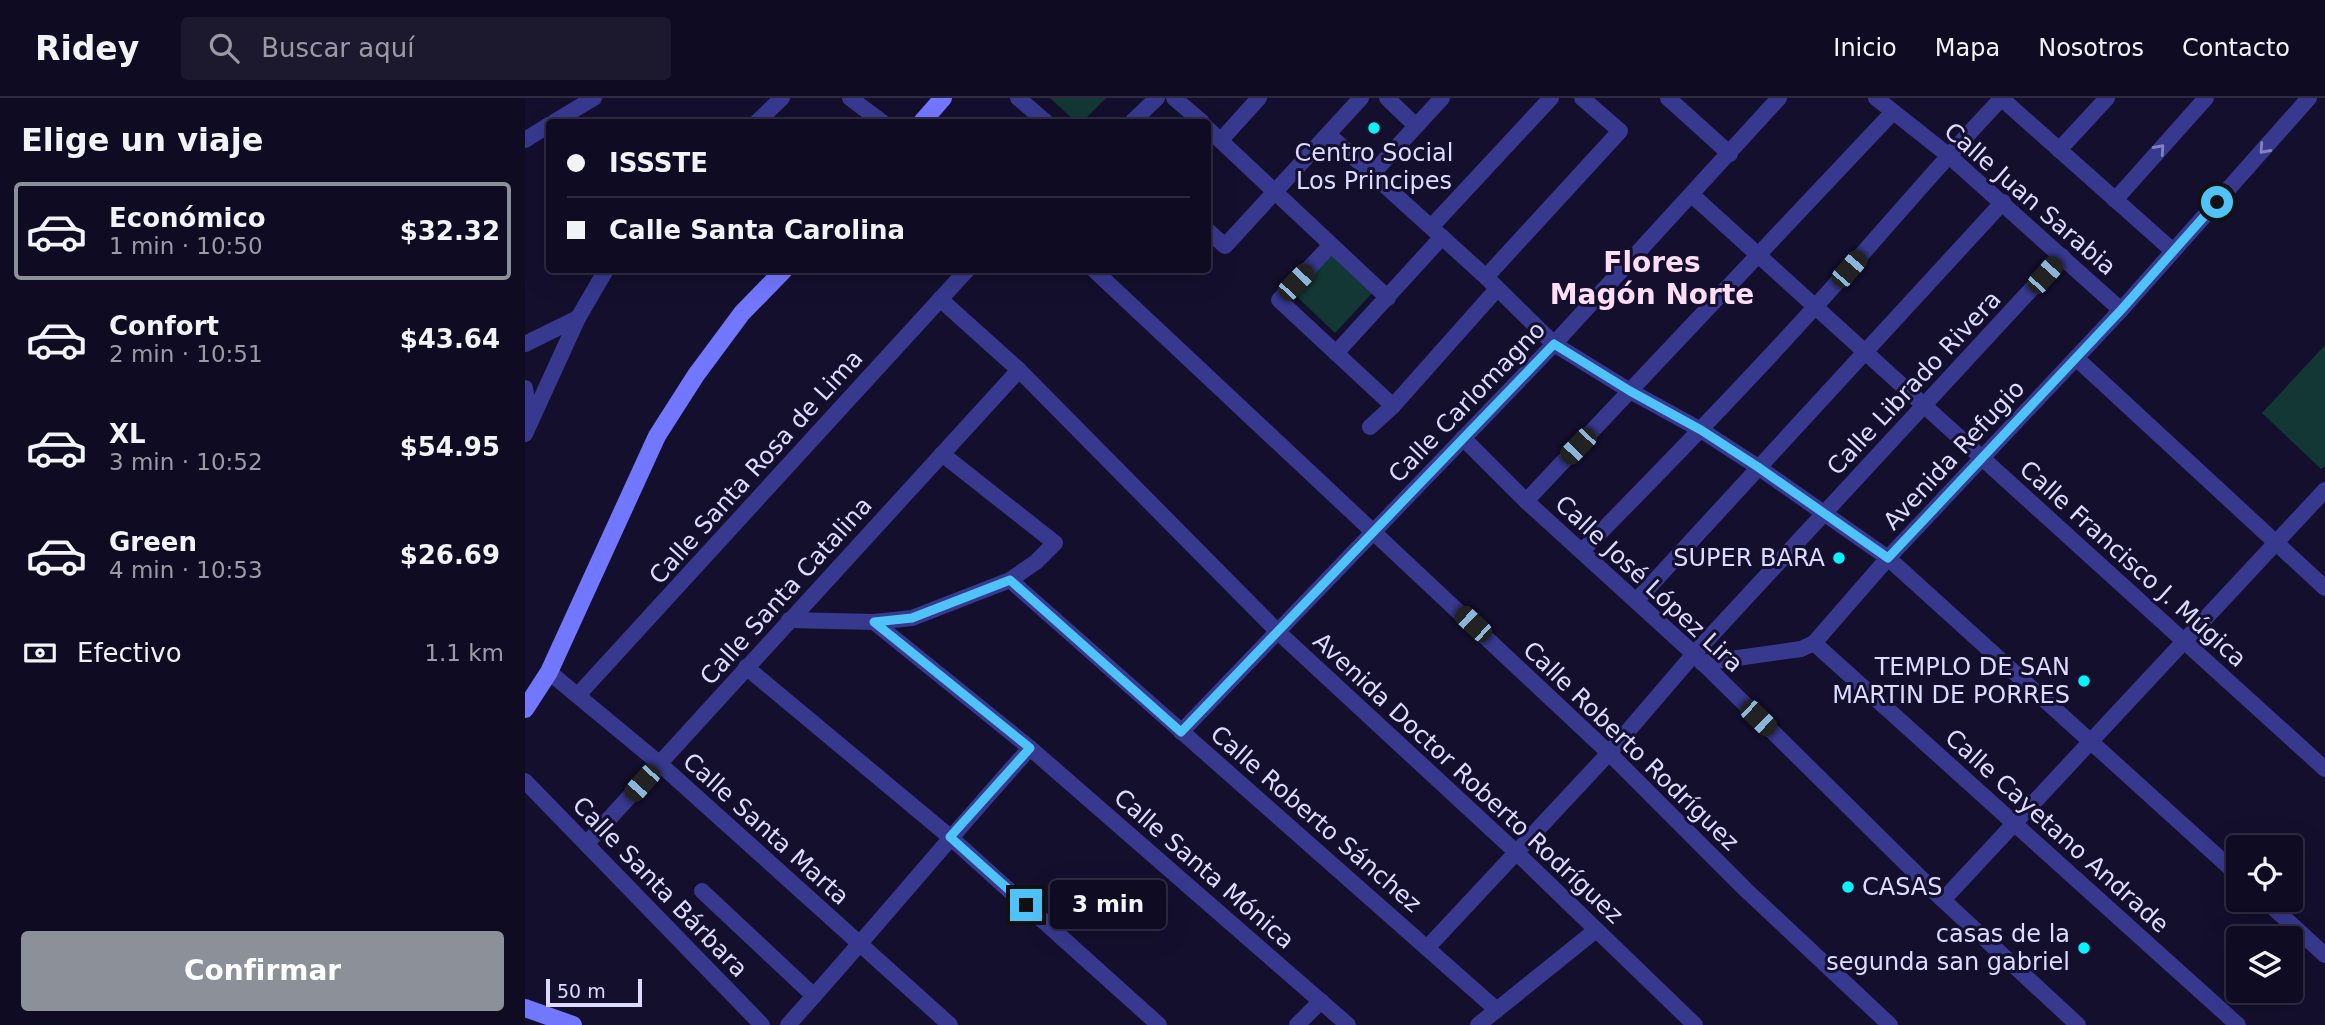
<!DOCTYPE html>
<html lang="es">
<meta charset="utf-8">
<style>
:root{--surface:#0e0b22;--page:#1c192f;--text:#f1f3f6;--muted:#9b9ba5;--line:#2e2b40;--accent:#8c9099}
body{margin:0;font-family:"DejaVu Sans",sans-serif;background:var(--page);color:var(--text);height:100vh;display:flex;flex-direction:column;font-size:26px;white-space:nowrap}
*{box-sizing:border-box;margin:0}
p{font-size:23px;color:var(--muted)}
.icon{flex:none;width:38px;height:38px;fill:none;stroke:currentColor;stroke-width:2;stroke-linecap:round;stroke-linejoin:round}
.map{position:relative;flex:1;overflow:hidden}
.details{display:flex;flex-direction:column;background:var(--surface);width:525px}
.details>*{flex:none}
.guide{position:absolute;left:21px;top:21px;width:665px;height:154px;border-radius:7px;box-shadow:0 7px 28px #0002,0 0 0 2px var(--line);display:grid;align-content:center;height:154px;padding:0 21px;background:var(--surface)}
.fabs{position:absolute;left:1701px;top:737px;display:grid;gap:14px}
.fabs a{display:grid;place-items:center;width:77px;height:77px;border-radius:7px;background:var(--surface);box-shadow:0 7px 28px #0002,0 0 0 2px var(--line);font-size:35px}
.scale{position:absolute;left:21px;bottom:18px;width:96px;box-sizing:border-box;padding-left:7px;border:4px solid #dddbff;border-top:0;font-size:19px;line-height:24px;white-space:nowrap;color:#dddbff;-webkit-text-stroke:5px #130f2d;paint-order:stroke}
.end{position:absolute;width:32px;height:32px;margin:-16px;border:9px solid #4fc3f7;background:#111;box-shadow:0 0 0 4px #111}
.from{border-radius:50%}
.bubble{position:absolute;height:49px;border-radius:7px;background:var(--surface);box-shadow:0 7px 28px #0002,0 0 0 2px var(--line);font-size:23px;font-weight:700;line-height:49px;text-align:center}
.car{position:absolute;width:21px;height:42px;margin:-21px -10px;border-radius:9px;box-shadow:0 0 5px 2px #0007;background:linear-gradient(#222 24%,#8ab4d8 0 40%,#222 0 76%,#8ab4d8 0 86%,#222 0)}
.guide b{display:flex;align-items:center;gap:24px;height:66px;font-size:26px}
.guide b+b{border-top:2px solid var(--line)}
.guide i{width:18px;height:18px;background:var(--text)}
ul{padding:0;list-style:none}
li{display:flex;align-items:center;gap:21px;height:98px;margin:0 14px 10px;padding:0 7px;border:4px solid transparent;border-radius:7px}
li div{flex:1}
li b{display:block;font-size:26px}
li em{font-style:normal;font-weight:700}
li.current{border-color:var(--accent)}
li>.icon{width:63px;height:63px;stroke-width:1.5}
h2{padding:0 21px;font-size:32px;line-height:84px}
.pay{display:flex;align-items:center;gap:18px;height:77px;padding:0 21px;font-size:26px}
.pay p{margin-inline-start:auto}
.primary-button{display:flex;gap:14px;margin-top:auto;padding:14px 21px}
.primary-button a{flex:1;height:80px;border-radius:7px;background:var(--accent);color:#fff;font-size:28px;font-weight:700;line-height:80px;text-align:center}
header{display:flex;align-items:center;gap:42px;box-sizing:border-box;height:98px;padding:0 35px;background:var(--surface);border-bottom:2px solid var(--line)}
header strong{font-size:33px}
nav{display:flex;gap:38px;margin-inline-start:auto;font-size:24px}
.search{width:490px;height:63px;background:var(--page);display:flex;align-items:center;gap:18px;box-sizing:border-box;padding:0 24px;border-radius:7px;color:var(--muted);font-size:26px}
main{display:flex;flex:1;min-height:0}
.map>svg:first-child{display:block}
.park{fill:#123734}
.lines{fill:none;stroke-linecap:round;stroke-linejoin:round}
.street{stroke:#37398f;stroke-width:16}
.secondary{stroke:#7277ff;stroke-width:18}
.oneway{stroke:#8282c1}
.route{stroke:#4fc3f7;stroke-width:9}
.poi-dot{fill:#07f4ff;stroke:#130f2d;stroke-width:2.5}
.labels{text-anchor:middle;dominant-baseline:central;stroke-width:6;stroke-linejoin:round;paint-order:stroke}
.poi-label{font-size:24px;fill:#dddbff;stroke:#130f2d;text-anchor:end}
.street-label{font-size:24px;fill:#dddbff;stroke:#130f2d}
.quarter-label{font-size:28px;font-weight:bold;fill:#ffddf5;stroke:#130f2d}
</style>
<header>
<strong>Ridey</strong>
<div class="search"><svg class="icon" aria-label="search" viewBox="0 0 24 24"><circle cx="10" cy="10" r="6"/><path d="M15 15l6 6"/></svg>Buscar aquí</div>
<nav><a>Inicio</a><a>Mapa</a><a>Nosotros</a><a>Contacto</a></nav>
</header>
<main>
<section class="details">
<h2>Elige un viaje</h2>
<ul>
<li class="current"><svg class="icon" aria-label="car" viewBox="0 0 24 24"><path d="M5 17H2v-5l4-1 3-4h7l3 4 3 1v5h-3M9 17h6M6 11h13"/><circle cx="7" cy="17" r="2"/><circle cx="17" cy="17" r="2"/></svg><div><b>Económico</b><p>1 min · 10:50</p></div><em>$32.32</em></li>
<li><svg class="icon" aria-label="car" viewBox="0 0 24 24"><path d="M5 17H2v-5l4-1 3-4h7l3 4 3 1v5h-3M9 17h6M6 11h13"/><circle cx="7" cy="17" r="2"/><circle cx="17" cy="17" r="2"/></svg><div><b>Confort</b><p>2 min · 10:51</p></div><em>$43.64</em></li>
<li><svg class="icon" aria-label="car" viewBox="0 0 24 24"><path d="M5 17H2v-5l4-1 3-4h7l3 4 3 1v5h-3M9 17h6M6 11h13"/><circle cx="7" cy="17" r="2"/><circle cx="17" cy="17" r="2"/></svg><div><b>XL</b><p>3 min · 10:52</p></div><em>$54.95</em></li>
<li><svg class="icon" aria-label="car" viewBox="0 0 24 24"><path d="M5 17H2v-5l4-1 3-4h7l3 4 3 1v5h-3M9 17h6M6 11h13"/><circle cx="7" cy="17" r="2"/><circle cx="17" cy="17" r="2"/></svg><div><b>Green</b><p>4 min · 10:53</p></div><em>$26.69</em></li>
</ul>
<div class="pay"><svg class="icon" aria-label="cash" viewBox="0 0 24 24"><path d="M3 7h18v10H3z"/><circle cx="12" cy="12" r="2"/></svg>Efectivo<p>1.1 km</p></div>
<div class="primary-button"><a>Confirmar</a></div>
</section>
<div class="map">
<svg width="1800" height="927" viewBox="0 0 1800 927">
<rect width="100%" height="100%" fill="#130f2d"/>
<g class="park">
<polygon points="525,0 581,0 557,24 551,24"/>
<polygon points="806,151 850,192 810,235 766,193"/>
<polygon points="1800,247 1800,368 1796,371 1737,315"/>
</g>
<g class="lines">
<g class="street">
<polyline points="325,0 357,24"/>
<polyline points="493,0 521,24"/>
<polyline points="649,0 677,24"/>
<polyline points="862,0 891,28"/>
<polyline points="1143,0 1205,56"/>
<polyline points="1351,0 1423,57 1596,212"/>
<polyline points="1476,0 1648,153"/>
<polyline points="29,24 69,0"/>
<polyline points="232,24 257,0"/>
<polyline points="607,24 632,0"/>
<polyline points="682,30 863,200"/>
<polyline points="804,37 961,179 1029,246 1105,293 1176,332 1233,369 1363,460 1713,777"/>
<polyline points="0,42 24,27"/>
<polyline points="696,42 734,0"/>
<polyline points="1534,52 1582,0"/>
<polyline points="847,76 917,0"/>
<polyline points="1167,97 1800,671"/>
<polyline points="1590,102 1681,0"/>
<polyline points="906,129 1026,0"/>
<polyline points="682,132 700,148 836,0"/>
<polyline points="805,148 754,202 868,308"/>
<polyline points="569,172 1084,655 1221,792 1365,927"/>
<polyline points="961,179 1095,33 1057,0"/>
<polyline points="415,201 494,272 752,533 992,755 1170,927"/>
<polyline points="0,246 53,220"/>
<polyline points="811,255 917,139"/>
<polyline points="1551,260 1800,490"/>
<polyline points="0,290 5,325"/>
<polyline points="845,329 868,308 972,191"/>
<polyline points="0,336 53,220 81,172"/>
<polyline points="938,340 1001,403 1169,556 1418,802 1553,927"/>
<polyline points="1001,403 1368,14"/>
<path d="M1057 453C1136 373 1214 293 1289 210 1352 141 1412 68 1477 0"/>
<polyline points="485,482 972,912"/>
<polyline points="1112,502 1478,104"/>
<polyline points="264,522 349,524 387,520 485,482 511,464 530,445 417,356"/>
<polyline points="349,524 505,650 823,927"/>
<polyline points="1289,545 1713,927"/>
<polyline points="1177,565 1276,551 1289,545 1363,460 1596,212 1784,0"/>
<polyline points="221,569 425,739 634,927"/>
<polyline points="24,574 135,666 425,927"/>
<polyline points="53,597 442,172"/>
<polyline points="656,634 1029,246 1254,0"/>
<polyline points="0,683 237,927"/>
<polyline points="62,745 494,272"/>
<polyline points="177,793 289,898"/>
<polyline points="1418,802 1800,392"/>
<polyline points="1740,802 1800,857"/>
<polyline points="902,850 1084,655 1169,556 1537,158"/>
<path d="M263 927C345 836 423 741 505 650"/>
<polyline points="772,927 796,903"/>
<polyline points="953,927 1071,832"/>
</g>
<g class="secondary">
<polyline points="397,24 418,0"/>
<polyline points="0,611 24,574 132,338 171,277 217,215 259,172"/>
<polyline points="0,910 48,927"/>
</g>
</g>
<defs><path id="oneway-chevron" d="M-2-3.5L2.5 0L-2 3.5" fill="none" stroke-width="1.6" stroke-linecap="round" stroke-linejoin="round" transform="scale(1.75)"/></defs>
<g class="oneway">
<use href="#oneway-chevron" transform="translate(1635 51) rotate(-48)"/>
<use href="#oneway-chevron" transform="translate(1739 51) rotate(132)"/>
</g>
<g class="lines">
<polyline class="route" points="501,807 425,739 505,650 349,524 387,520 485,482 656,634 1029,246 1105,293 1176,332 1233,369 1363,460 1596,212 1692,104"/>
</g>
<g class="poi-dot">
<circle cx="849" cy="30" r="7"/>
<circle cx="1314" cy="460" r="7"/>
<circle cx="1559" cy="583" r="7"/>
<circle cx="1323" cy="789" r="7"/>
<circle cx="1559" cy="850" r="7"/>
</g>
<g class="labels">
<g class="poi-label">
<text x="849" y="55" text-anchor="middle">Centro Social<tspan x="849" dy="28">Los Principes</tspan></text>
<text x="1300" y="460">SUPER BARA</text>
<text x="1545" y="569">TEMPLO DE SAN<tspan x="1545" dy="28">MARTIN DE PORRES</tspan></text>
<text x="1337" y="789" text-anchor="start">CASAS</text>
<text x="1545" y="836">casas de la<tspan x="1545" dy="28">segunda san gabriel</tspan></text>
</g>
<g class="street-label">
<text transform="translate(1505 101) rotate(41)">Calle Juan Sarabia</text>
<text transform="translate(1389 285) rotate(-47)">Calle Librado Rivera</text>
<text transform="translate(942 304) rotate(-46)">Calle Carlomagno</text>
<text transform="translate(1429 357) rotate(-47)">Avenida Refugio</text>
<text transform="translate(231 369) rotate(-48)">Calle Santa Rosa de Lima</text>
<text transform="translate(1608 466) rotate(42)">Calle Francisco J. Múgica</text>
<text transform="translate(1124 486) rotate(43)">Calle José López Lira</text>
<text transform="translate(261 493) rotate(-48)">Calle Santa Catalina</text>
<text transform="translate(1106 648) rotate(44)">Calle Roberto Rodríguez</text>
<text transform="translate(943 680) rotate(43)">Avenida Doctor Roberto Rodríguez</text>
<text transform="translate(791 721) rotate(41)">Calle Roberto Sánchez</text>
<text transform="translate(241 731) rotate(42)">Calle Santa Marta</text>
<text transform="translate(1532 733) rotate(42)">Calle Cayetano Andrade</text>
<text transform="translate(679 771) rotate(41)">Calle Santa Mónica</text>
<text transform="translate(135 789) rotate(46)">Calle Santa Bárbara</text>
</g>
<g class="quarter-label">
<text x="1127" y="164">Flores<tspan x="1127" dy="32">Magón Norte</tspan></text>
</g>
</g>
</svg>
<div class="fabs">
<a><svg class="icon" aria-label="locate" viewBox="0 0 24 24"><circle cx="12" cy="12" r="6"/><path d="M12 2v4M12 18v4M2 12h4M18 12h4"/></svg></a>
<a><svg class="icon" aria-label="layers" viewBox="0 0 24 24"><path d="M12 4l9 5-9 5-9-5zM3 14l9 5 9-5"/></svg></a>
</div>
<div class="scale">50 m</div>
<i class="end from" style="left:1692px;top:104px"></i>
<i class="end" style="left:501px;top:807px"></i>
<div class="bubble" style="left:525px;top:782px;width:116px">3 min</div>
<i class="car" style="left:1324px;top:171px;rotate:41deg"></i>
<i class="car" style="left:1520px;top:177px;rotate:42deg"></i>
<i class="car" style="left:771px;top:184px;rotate:44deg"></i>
<i class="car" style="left:1053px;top:348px;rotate:224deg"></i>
<i class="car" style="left:948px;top:526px;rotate:313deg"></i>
<i class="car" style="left:1233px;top:620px;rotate:134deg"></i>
<i class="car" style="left:117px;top:685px;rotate:222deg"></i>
<div class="guide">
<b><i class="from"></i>ISSSTE</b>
<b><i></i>Calle Santa Carolina</b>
</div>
</div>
</main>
